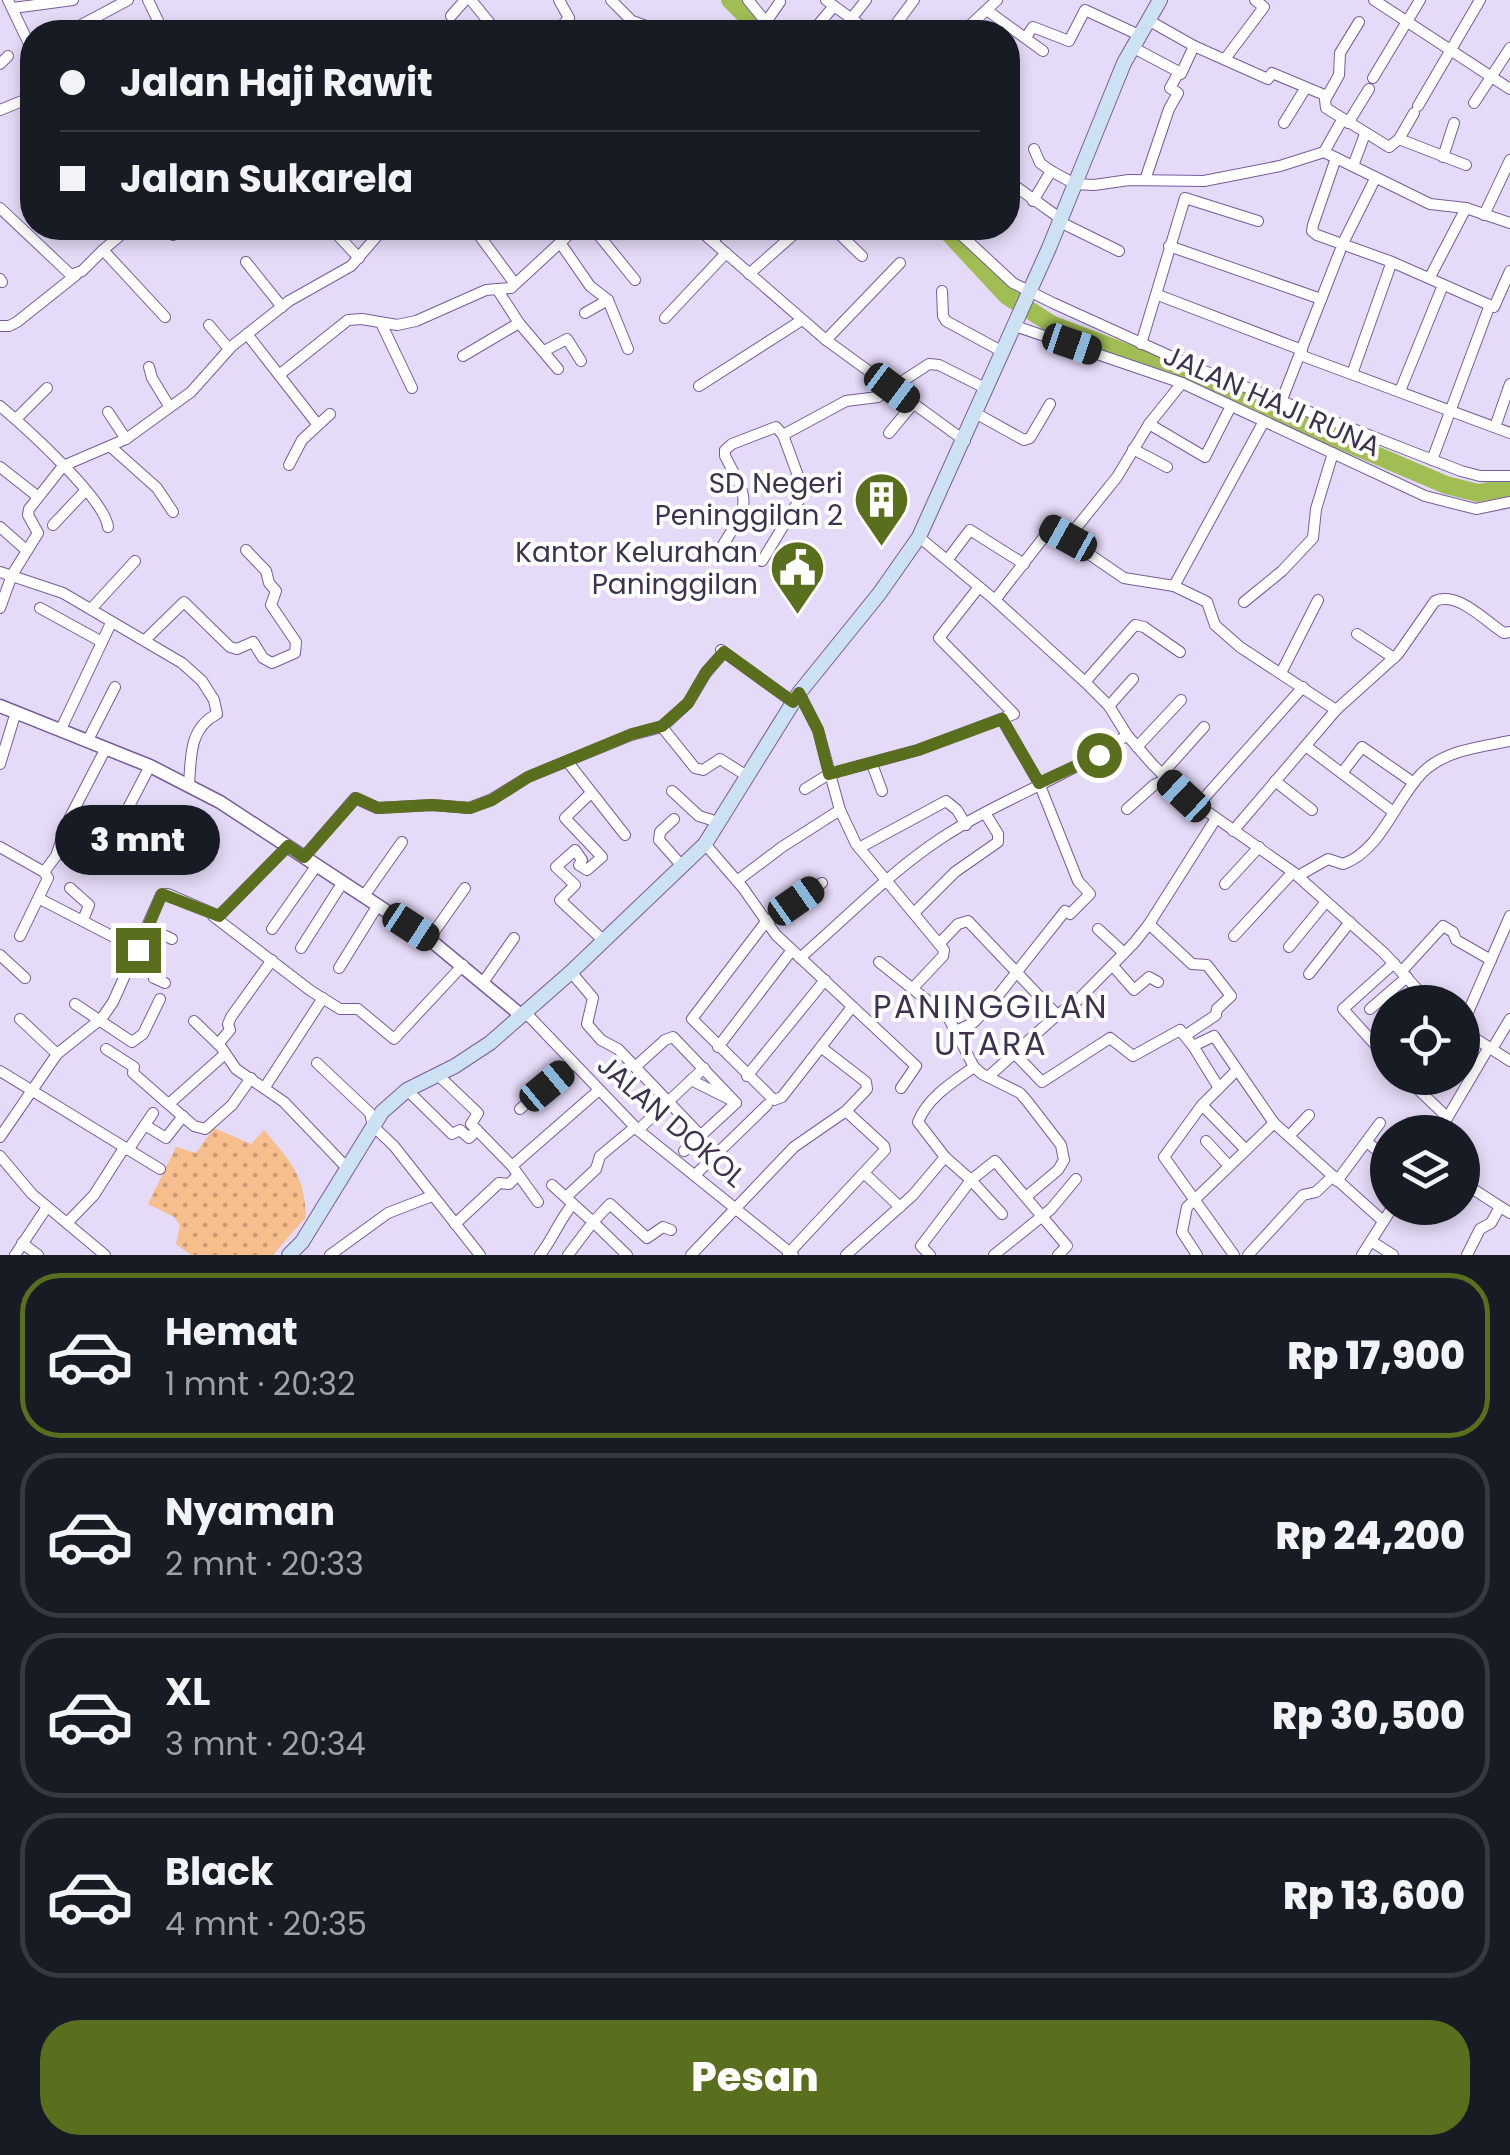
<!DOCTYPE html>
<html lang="id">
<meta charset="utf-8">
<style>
:root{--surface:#171b24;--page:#242831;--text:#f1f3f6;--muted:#9ea1a6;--line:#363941;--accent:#5a6f1e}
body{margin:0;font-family:Poppins,sans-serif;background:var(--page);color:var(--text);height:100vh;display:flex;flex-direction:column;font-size:38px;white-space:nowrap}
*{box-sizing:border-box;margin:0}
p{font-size:32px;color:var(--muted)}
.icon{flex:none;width:55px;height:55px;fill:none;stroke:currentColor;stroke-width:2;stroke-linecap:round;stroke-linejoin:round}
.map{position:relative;height:1255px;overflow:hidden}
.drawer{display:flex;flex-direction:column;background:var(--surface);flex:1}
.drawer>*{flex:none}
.hud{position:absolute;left:20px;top:20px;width:1000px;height:220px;border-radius:40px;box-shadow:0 5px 15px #0003;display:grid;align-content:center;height:220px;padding:0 40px;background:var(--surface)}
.buttons{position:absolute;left:1370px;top:985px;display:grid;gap:20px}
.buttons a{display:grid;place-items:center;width:110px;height:110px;border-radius:50%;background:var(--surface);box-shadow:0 5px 15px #0003;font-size:50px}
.end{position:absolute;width:45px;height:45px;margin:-22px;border:12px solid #5a6f1e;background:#fff;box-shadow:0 0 0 5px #fff}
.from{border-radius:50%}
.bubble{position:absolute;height:70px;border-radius:35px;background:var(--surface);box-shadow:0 5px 15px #0003;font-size:32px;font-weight:800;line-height:70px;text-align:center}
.car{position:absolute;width:30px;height:60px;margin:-30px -15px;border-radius:12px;box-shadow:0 0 8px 2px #0007;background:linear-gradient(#222 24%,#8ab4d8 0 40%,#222 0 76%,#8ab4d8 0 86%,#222 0)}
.hud b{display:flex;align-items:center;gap:35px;height:95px;font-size:38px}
.hud b+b{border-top:2px solid var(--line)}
.hud i{width:25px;height:25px;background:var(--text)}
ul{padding:18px 0 0;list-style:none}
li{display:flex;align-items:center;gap:30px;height:165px;margin:0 20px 15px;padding:0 20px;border:5px solid var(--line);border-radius:40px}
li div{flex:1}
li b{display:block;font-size:38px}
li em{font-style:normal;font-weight:800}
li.current{border-color:var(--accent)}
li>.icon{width:90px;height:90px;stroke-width:1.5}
.cta{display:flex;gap:20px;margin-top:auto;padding:20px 40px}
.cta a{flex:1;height:115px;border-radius:40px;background:var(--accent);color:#fff;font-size:40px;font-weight:800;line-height:115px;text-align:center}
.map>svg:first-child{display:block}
.grass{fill:url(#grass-dots)}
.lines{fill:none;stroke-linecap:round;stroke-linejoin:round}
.river{stroke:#a0be54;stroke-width:18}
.minor-casing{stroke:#775c9c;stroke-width:12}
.tertiary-casing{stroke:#775c9c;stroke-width:15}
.secondary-casing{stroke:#775c9c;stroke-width:16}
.minor{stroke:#fff;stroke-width:10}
.tertiary{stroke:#fff;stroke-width:12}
.secondary{stroke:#cce1f1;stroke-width:14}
.route{stroke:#5a6f1e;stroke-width:12}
.labels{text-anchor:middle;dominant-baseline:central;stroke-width:8;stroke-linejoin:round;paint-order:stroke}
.street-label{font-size:28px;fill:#3e334f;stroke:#fff}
.poi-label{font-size:28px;fill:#3e334f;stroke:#fff;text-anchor:end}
.quarter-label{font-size:32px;letter-spacing:2.5px;fill:#3e334f;stroke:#fff}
</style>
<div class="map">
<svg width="1510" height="1255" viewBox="0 0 1510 1255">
<defs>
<pattern id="grass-dots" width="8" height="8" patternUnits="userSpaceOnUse" patternTransform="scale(2.5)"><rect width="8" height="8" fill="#f7bf8e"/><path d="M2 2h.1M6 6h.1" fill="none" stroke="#c99c76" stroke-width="1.8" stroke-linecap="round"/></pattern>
</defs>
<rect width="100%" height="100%" fill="#e5daf7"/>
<path class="grass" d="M214 1128 251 1144 264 1130C290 1161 305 1175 306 1217L273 1255H191L176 1244 180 1225 174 1217 148 1204 176 1147 196 1153Z"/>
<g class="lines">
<g class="river">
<polyline points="730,0 762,32"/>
<polyline points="944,228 1007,296 1053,325 1211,385 1446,485 1478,493 1510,487"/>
</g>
<defs>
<g id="minor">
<polyline points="8,0 32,50"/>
<polyline points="148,0 160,25 160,32"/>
<polyline points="471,0 497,32"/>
<polyline points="611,0 632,21 663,32"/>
<polyline points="748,0 774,32"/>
<polyline points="1374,0 1510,89"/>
<polyline points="834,6 870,32"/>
<polyline points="13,8 73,0"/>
<polyline points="988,11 1043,51"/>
<polyline points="451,16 465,0"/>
<polyline points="851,19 866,0"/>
<polyline points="1148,20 1194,46 1268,79 1272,73 1327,96"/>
<polyline points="766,22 780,2"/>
<polyline points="1359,22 1340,53 1339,75 1325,100 1326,108 1389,147 1399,139 1414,113"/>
<polyline points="68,32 128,0"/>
<polyline points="556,32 569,18 559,0"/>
<polyline points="812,32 834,6 826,0"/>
<polyline points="890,32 914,0"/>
<polyline points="963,32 997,0"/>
<polyline points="1026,37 1033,27 1069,41 1085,10 1139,35"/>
<polyline points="1132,47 1179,72 1170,88 1178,93 1169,109 1145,180"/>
<polyline points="1225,59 1264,7 1255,0"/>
<polyline points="0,64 8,56"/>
<polyline points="1179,72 1181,74 1194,46"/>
<polyline points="1373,78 1420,0"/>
<polyline points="1474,103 1510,48"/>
<polyline points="1418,106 1480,0"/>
<polyline points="0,110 32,97"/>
<polyline points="1284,123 1305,89"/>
<polyline points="1348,123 1369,89"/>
<polyline points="1399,139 1466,165"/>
<polyline points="1034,149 1040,163 1051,171 1075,184 1094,185 1129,180 1204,181 1280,166 1324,152 1430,204 1466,208 1430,277"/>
<polyline points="1324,152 1342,120"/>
<polyline points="1443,157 1454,123"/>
<polyline points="1336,158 1313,225 1312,231 1317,235 1392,262 1494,307 1510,271"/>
<polyline points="1353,166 1365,134"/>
<polyline points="1008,181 1061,219"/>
<polyline points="1033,201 1051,171"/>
<polyline points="0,208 71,275 82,271 103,250 165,317"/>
<polyline points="1466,208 1510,223"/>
<polyline points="1484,215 1510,160"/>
<polyline points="1060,222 1119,251"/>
<polyline points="168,228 173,235 182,228"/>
<polyline points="331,228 359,258"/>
<polyline points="593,228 635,280"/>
<polyline points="697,228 826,340 965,441"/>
<polyline points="833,228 862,256"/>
<polyline points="954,228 1013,283 1053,303 1194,367 1461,471 1480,476 1510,476"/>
<polyline points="476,231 515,284"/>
<polyline points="713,240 726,228"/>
<polyline points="561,244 590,286 608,300 628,349"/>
<polyline points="1342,245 1375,179"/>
<polyline points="1169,246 1321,299"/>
<polyline points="103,250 129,228"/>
<polyline points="246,262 282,307"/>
<polyline points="749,274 801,228"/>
<polyline points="0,279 2,282"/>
<polyline points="497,289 519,323 558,369"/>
<polyline points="942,291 943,316 946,321 1003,352"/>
<polyline points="1158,295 1302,350"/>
<polyline points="585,313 608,300"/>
<polyline points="665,318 726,253"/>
<polyline points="381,323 412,388"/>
<polyline points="209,325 229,349"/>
<polyline points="0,326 9,326 17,322 76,275"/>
<polyline points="1015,326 1182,383 1425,496 1476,509 1510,502"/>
<polyline points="247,334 279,375 348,320 362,319 397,325 416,321 486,290 511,288 576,228"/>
<polyline points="826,340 900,263"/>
<polyline points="1141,344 1185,198 1258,221"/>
<polyline points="546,350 567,339 581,361"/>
<polyline points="1300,355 1510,433"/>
<polyline points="463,356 519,323"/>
<polyline points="149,367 152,378 169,406"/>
<polyline points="1352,374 1390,267"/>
<polyline points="279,375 318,425"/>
<polyline points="699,386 802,320"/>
<polyline points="1400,391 1441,290"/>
<polyline points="1281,402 1340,251"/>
<path d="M0 406C25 427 105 499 108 527"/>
<polyline points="108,412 126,439"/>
<polyline points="977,414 1024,440 1030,438 1050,404"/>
<polyline points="16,419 47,388"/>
<polyline points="1149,424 1205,457 1230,408"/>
<polyline points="1495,427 1510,384"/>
<polyline points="889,433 913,404"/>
<polyline points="783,435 846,401 878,397 929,364 939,365 987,389"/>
<polyline points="111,447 157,488 173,512"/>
<polyline points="1133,449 1167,467"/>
<polyline points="1432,460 1488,310"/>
<polyline points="289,465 302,440 330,414"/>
<polyline points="63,466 126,439 191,392 232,346 289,301 351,266 384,228"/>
<polyline points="0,467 37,496"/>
<polyline points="53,525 85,491"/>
<polyline points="0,527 25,549"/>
<polyline points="919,537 995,600 1085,682 1109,706 1127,735 1153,765 1185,796 1293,872 1384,953 1429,1002"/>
<polyline points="1068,538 1117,477 1149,424 1182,383"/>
<path d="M723 545C751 500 749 502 725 456V450L732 444 776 427 783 435 804 492 762 561"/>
<polyline points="948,559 970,530 1024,564"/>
<path d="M0 572 63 593 182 663 202 681 214 700 217 714C189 728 191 757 189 785"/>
<polyline points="1174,586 1263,423"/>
<polyline points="995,600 1051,528 1124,578 1174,586 1207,602 1215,625 1240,647 1336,710"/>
<polyline points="1244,602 1282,571 1313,538 1316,509 1333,453"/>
<polyline points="0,608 12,575 38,533 28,515 29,509 63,466"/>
<polyline points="40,608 102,642"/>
<polyline points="91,609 135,561"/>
<polyline points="1357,634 1394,658"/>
<polyline points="145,640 184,602 230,647 237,649 253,642 263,658 272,663 295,653 296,642 271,605 276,591 269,583 266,571 246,550"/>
<polyline points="721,650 793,702"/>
<polyline points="1281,673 1318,600"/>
<polyline points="1085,682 1135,625 1144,627 1180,652"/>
<polyline points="799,693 818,730 840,810 856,844 944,950 943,956 913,988"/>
<polyline points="1109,706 1133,679"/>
<polyline points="662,727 695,768 703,770 720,759 747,776"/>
<polyline points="61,729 111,623"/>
<polyline points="88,740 115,687"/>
<polyline points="1137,747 1181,700"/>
<polyline points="1307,747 1392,811"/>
<polyline points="567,761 625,835"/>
<polyline points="0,764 16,712"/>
<polyline points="872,764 882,791"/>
<polyline points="1342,773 1362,747 1414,783"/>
<polyline points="1162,774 1204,727"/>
<polyline points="1275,781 1312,810"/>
<polyline points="805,789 829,774 918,750 1014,714 939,638 979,587"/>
<polyline points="672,791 699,816 718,822"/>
<polyline points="591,793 565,818 602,857 587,870 579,865 582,860 575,850 556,867 575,885 560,900 604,941"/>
<polyline points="1197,806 1303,687"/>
<polyline points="1127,809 1154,785 1167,779"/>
<polyline points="674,819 660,832 659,840 682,866"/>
<path d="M1233 831 1336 710 1398 654 1435 601C1458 591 1485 621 1504 633L1510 632"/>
<polyline points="114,835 150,766"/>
<polyline points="705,844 743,888 776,935 916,1066 901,1088"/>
<polyline points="0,847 44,872"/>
<polyline points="859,848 946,801 957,810 966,825"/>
<polyline points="304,857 355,798 377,808 432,805 469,808 492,799 528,777 631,735 662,727 688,703 706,673 724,652"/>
<path d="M1298 876 1328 859 1343 864C1381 851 1395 800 1423 772 1446 750 1480 747 1510 741"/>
<polyline points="737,881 782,847 840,810"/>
<polyline points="822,883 765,923 692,1019 774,1100 782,1097 852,1007"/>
<polyline points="1225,884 1259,847"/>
<polyline points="70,888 89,905 83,920"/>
<polyline points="364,896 402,842"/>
<polyline points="40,899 139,950"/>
<polyline points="914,913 955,872 998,842 998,834 985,813"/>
<polyline points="213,916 311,991 340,1009 358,1009 394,1039 463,965"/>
<polyline points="1149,924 1192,964 1207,965 1231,996 1217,1009 1216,1015 1186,1035"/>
<polyline points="148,928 172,939"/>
<polyline points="272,929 317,865"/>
<polyline points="1098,929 1124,953"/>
<polyline points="20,936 48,878 44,872 56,856 68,821 106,748"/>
<polyline points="1234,936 1293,872"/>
<polyline points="429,939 465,888"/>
<polyline points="939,944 958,924 968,921 1057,1015"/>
<polyline points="1289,947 1325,903"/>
<polyline points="301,948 343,882"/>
<polyline points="0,955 25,978"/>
<path d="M800 958C846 918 889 873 940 839 1000 799 1069 777 1127 735"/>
<polyline points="133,960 156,971 154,978 165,983"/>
<polyline points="879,962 948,1017 974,1067 982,1074 1020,1093 1027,1101 1061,1145 1064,1160 1058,1170 1027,1196"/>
<polyline points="1113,966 1134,990 1149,977 1158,982"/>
<polyline points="339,968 378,905"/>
<polyline points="1402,971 1443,926 1453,932 1456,940 1491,960"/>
<polyline points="571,972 593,998 587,1024 601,1040 618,1049 701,1136"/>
<polyline points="1309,974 1350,922"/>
<polyline points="484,981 514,938"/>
<polyline points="75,1004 132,1042 143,1034 160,999"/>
<polyline points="1370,1009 1407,977"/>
<polyline points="526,1013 638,1130 793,1255"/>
<polyline points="20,1019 57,1054"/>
<polyline points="194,1021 221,1047 236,1069 284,1102 348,1169"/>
<polyline points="1462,1026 1510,916"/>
<polyline points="1462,1030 1510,1061"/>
<polyline points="956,1031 973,1023 989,1007 1065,911 1070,914 1090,894 1078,881 1039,783 1002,719"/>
<polyline points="218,1044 230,1030 228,1024 231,1017 272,960"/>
<polyline points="1193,1046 1219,1088"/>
<polyline points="718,1047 792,950"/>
<polyline points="106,1049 134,1067 133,1073 166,1102 171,1102 225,1054"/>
<polyline points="1492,1049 1510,1019"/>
<polyline points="1015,1054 1042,1082 1110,1038 1133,1056 1180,1030 1193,1046 1214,1036 1274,1123 1383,1221"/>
<polyline points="1388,1059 1343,1009 1394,963"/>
<polyline points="317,1063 370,1113 373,1126 394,1146 480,1255"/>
<polyline points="635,1067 665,1040 673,1037 736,1103"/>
<path d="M974 1067C953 1082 928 1097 918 1122L945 1157 971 1180 1002 1214"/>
<polyline points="0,1071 160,1169"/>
<polyline points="438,1075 478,1113 471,1124 512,1166 538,1202"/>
<polyline points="747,1076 825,980"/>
<polyline points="988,1077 1057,1015 1078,1000 1134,943 1149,924 1215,820"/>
<polyline points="1406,1078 1447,1117"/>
<polyline points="691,1080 731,1100"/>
<polyline points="265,1087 323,998"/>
<polyline points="407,1090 452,1134 460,1130 469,1138 477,1130"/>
<polyline points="166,1102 194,1126 205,1129 232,1105 251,1078"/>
<polyline points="1202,1105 1246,1150"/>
<polyline points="520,1109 573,1064"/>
<polyline points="145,1125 166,1138 183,1116"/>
<polyline points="638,1130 704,1068"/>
<polyline points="1439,1132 1489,1047"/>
<polyline points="1289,1136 1309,1115"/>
<polyline points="0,1137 57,1054 102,1018 113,1002 161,895 168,894 219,916 288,846"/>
<polyline points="1206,1141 1229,1166"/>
<polyline points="1368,1143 1388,1159"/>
<polyline points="128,1150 153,1113"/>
<polyline points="684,1151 736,1103"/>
<polyline points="0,1156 32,1194 105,1255"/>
<polyline points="512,1166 599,1090"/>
<polyline points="864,1173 900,1207"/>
<polyline points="695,1175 767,1105"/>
<polyline points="1337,1181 1380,1123"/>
<polyline points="1462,1182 1510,1213"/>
<polyline points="552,1185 593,1222 610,1204 647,1238 663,1227 671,1230"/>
<polyline points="566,1197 596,1169 600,1156 635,1127"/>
<polyline points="67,1223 94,1195 124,1148"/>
<polyline points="455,1224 499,1183 509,1184 518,1175"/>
<polyline points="1371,1241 1393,1255"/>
<polyline points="22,1243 38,1255"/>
<polyline points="788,1254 885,1150 884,1146 846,1111"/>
<polyline points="15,1255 47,1207"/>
<polyline points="330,1255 388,1213 432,1196"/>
<path d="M540 1255C554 1237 559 1220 573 1204"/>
<polyline points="568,1255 593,1222 627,1255"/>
<polyline points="691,1255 794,1147 846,1111 867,1089 866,1082 822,1048"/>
<polyline points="846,1255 913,1195 945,1157"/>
<polyline points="930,1255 921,1246 971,1180 995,1161 1067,1246 1058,1255"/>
<polyline points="994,1255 1051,1209 1076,1179"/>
<polyline points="1197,1255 1182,1232 1187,1207 1274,1123"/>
<polyline points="1234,1255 1164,1157 1202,1105 1236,1071"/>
<polyline points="1248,1255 1303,1195 1316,1192 1333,1176"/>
<polyline points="1362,1255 1392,1208"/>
<polyline points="1467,1255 1480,1229 1491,1223 1500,1207"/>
</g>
<polyline id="tertiary" points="0,706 150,766 220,802 429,939 522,1016"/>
<polyline id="secondary" points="289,1255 302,1242 382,1112 407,1090 455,1066 490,1043 571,972 705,844 799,693 879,594 919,537 1049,248 1124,63 1160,0"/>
</defs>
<use href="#minor" class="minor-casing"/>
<use href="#tertiary" class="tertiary-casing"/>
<use href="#secondary" class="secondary-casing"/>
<use href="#minor" class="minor"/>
<use href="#tertiary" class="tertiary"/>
<use href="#secondary" class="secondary"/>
</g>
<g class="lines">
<polyline class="route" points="138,950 162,894 219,916 288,846 304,857 356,798 378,808 432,805 470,808 492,800 528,777 632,734 662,726 688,703 706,672 724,652 793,702 799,693 818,730 829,774 918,750 1002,719 1039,783 1099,755"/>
</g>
<defs>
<symbol id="building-pin" viewBox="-11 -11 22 30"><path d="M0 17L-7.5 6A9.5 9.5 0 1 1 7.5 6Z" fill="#5a6f1e" stroke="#fff"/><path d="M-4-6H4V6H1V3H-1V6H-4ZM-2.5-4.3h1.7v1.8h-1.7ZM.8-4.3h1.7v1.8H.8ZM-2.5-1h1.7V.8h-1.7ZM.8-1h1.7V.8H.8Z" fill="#fff"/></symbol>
<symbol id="civic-pin" viewBox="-11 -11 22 30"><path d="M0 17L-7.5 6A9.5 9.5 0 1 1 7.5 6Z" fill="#5a6f1e" stroke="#fff"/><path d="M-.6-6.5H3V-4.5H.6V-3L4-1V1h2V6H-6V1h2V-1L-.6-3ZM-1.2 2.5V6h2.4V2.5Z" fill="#fff"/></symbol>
</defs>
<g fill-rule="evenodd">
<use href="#building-pin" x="850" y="468" width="63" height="86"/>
<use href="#civic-pin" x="766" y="536" width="63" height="86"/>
</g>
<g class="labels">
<g class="street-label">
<text transform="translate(1272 401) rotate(24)">JALAN HAJI RUNA</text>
<text transform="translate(671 1121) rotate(41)">JALAN DOKOL</text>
</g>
<g class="poi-label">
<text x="843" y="483">SD Negeri<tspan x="843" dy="32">Peninggilan 2</tspan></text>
<text x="758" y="552">Kantor Kelurahan<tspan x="758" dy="32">Paninggilan</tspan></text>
</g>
<g class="quarter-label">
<text x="991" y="1006">PANINGGILAN<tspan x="991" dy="37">UTARA</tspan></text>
</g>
</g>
</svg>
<div class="buttons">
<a><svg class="icon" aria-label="locate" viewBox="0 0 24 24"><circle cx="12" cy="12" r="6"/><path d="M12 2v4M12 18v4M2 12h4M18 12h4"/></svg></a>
<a><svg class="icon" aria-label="layers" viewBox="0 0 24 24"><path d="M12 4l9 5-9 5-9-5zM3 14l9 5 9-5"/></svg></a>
</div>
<i class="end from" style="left:1099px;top:755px"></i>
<i class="end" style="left:138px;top:950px"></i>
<div class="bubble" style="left:55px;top:805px;width:165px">3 mnt</div>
<i class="car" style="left:1072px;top:344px;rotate:109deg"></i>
<i class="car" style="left:892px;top:388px;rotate:127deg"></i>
<i class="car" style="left:1068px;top:538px;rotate:299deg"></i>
<i class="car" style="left:1184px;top:796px;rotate:313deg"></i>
<i class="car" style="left:796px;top:901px;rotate:55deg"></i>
<i class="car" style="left:411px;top:927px;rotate:123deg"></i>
<i class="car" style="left:547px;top:1086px;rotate:50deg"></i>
<div class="hud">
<b><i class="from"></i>Jalan Haji Rawit</b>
<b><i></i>Jalan Sukarela</b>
</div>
</div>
<section class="drawer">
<ul>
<li class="current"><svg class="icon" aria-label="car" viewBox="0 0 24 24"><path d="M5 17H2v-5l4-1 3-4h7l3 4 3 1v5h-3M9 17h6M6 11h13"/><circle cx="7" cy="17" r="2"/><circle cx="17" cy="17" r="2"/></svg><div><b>Hemat</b><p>1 mnt · 20:32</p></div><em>Rp 17,900</em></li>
<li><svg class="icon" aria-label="car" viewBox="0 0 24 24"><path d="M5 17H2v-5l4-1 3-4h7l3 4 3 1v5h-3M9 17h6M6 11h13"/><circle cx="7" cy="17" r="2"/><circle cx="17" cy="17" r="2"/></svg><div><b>Nyaman</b><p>2 mnt · 20:33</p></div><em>Rp 24,200</em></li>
<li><svg class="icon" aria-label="car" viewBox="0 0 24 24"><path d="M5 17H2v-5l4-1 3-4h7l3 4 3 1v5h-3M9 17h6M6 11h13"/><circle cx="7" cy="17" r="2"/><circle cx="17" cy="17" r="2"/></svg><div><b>XL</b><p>3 mnt · 20:34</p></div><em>Rp 30,500</em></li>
<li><svg class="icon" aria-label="car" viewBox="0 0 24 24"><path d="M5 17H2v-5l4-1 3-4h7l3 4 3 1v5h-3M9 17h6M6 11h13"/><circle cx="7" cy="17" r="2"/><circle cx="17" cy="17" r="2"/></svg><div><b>Black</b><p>4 mnt · 20:35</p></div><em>Rp 13,600</em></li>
</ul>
<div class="cta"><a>Pesan</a></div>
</section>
